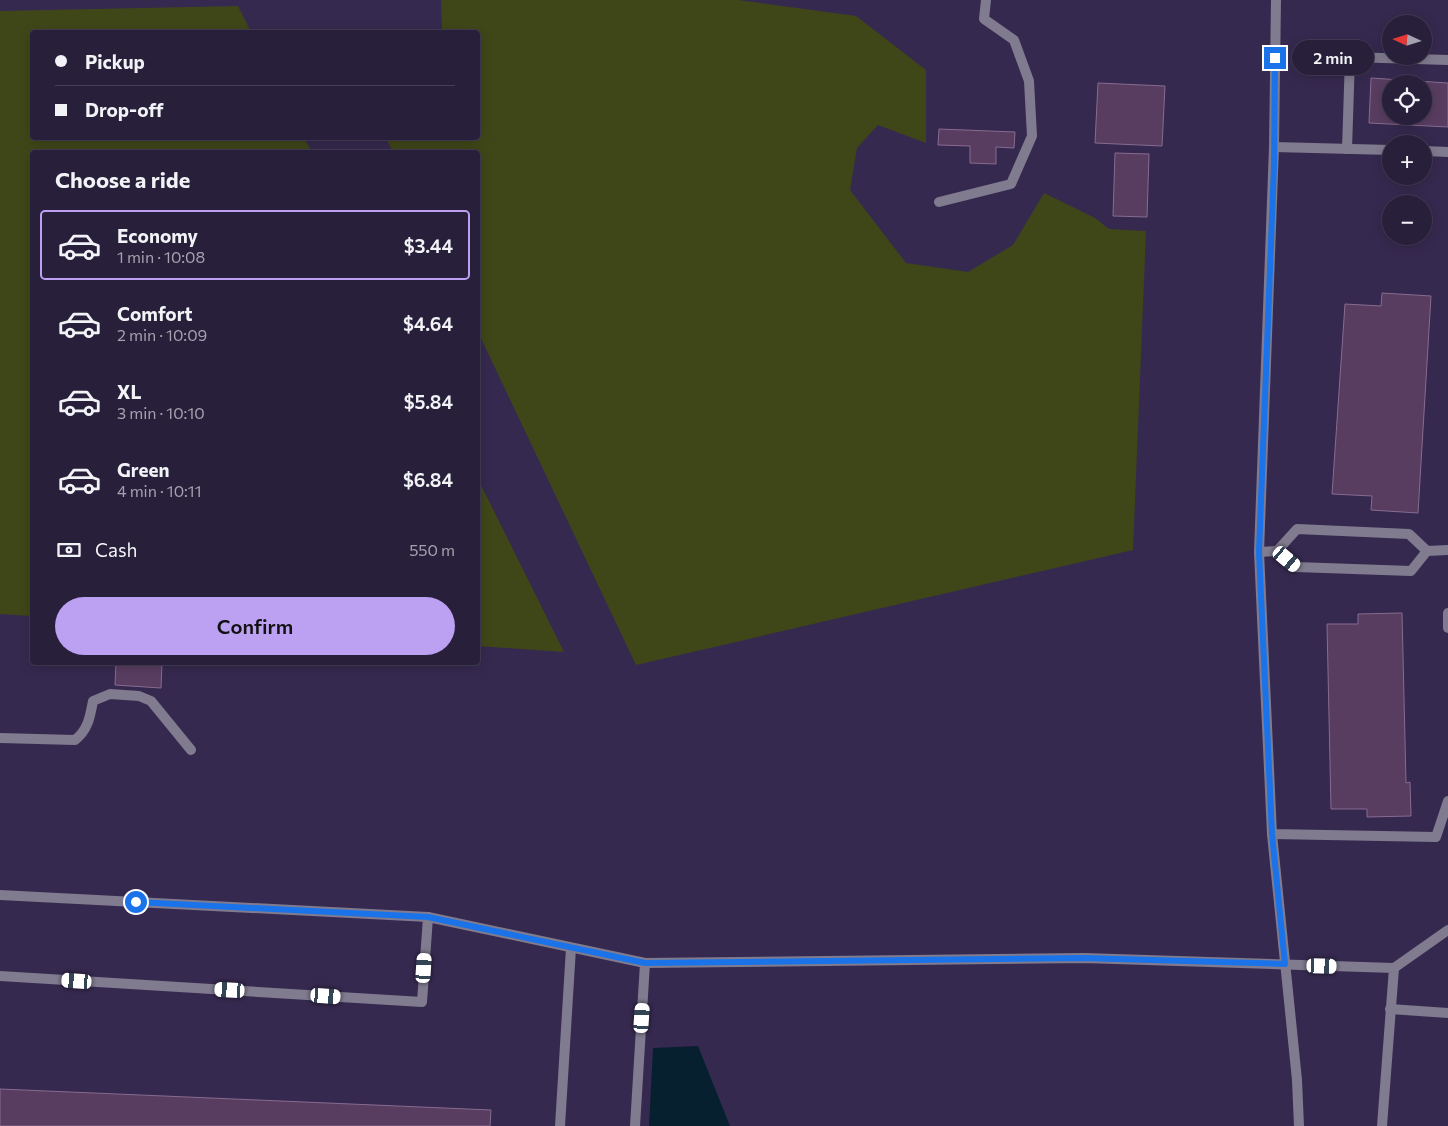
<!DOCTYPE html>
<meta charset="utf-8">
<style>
:root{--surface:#281f3b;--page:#342c46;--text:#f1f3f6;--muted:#a5a2af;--line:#443d55;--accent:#bca0f2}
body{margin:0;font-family:Commissioner,sans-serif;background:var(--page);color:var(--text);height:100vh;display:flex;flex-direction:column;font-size:19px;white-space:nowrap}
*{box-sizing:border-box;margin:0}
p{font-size:16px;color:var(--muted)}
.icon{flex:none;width:28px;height:28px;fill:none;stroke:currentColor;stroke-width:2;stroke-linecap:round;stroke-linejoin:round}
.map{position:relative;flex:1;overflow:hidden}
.sheet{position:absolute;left:30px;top:150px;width:450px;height:515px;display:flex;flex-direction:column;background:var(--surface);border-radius:5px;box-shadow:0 2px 12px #0003,0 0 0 1px var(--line)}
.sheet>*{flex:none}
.hud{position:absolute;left:30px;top:30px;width:450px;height:110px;border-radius:5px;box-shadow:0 2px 12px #0003,0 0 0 1px var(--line);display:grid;align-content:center;height:110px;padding:0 25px;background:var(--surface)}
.needle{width:32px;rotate:274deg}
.controls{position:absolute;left:1382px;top:15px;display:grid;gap:10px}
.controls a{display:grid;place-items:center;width:50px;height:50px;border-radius:50%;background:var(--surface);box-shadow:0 2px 12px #0003,0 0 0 1px var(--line);font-size:25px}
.end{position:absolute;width:22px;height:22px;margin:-11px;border:6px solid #1a73e8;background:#fff;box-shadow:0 0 0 2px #fff}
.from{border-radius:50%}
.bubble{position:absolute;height:35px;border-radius:18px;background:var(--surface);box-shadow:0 2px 12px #0003,0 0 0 1px var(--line);font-size:16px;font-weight:600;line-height:35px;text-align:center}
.car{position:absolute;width:15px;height:30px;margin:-15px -8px;border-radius:6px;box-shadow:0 0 4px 1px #0007;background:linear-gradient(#fff 24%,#345 0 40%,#fff 0 76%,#345 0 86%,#fff 0)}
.hud b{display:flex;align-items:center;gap:18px;height:48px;font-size:19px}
.hud b+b{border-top:1px solid var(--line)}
.hud i{width:12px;height:12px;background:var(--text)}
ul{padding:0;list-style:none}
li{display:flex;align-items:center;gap:15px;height:70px;margin:0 10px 8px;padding:0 15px;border:2px solid transparent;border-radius:5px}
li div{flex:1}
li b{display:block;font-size:19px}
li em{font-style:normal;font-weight:600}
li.current{border-color:var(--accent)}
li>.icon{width:45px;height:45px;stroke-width:1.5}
h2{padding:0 25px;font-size:22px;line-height:60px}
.pay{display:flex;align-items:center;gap:12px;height:55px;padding:0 25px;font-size:19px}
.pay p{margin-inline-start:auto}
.primary-button{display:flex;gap:10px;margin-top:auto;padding:10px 25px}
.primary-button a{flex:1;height:58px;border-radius:30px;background:var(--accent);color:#111;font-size:20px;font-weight:600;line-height:58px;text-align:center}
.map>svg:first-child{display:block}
.green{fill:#3f4719}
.water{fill:#06202f}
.building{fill:#583d60;stroke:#886b91;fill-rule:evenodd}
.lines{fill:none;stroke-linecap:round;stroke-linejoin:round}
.service{stroke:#807b8e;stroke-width:10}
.route{stroke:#1a73e8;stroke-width:6}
</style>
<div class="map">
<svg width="1448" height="1126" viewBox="0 0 1448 1126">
<rect width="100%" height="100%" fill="#36294f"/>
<g class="green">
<polygon points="441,0 738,0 856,16 926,70 926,143 878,125 857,148 850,190 906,263 968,272 1013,245 1044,193 1095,218 1109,229 1146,231 1133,550 636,665 478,332 478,152 393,152 386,138 478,138 478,32 442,32"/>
<polygon points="238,6 251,32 32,32 32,138 304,138 312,152 32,152 32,616 0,614 0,11"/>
<polygon points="478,479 564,652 478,646"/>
</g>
<polygon class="water" points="698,1046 730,1126 649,1126 653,1048"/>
<g class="building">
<path d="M1371 78 1448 83V127L1369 123ZM1391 84H1424V116H1391Z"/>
<polygon points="1098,83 1165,86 1162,146 1095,143"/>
<polygon points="939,129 1015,132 1014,148 996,147 996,164 970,163 970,146 938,145"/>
<polygon points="1115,153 1149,154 1147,217 1113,216"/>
<polygon points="1382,293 1431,296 1418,513 1371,510 1372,496 1332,494 1345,304 1381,306"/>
<polygon points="1402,613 1406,783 1410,782 1411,816 1367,817 1367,809 1331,809 1327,624 1358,624 1358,614"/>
<polygon points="116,662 162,662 161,688 115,685"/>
<polygon points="0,1089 491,1110 490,1126 0,1126"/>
</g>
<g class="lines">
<g class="service">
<polyline points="1276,0 1274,147 1259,552 1272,834 1436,837 1448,801"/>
<polyline points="1274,147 1391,150"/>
<polyline points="1347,149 1350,57 1448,60"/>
<polyline points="1424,151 1448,152"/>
<polyline points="939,202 1011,184 1032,136 1029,81 1014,40 984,19 986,0"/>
<polyline points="1277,551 1297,529 1409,534 1427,551"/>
<polyline points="1259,552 1277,551 1296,567 1411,571 1427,551 1448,550"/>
<polyline points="1448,613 1448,628"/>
<path d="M0 738 75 740C88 730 90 717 93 701L110 694 139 696 151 701 191 750"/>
<polyline points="1272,834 1297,1080 1299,1126"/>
<polyline points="0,895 428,917 645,963 1084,958 1394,968 1382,1126"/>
<polyline points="1394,968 1448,930"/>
<polyline points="0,976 422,1002 428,917"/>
<polyline points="1390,1009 1448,1013"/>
<polyline points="560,1126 571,948"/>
<polyline points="635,1126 645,963"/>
</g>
</g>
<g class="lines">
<polyline class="route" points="136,902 428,917 645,963 1084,958 1285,964 1272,834 1259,552 1274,166 1275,58"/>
</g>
</svg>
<div class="controls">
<a><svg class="needle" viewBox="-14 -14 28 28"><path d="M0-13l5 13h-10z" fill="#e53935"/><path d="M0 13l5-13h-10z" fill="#a5a2af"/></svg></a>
<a><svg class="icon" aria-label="locate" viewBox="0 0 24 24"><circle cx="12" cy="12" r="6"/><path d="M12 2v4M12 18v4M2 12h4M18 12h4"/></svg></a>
<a>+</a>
<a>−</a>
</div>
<i class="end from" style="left:136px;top:902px"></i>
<i class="end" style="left:1275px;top:58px"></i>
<div class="bubble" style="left:1292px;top:40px;width:82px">2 min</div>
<i class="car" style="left:1287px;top:559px;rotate:130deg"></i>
<i class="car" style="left:1322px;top:966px;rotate:92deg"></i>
<i class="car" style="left:424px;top:968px;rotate:4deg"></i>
<i class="car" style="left:77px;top:981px;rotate:274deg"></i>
<i class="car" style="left:230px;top:990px;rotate:273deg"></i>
<i class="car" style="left:326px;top:996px;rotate:94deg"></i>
<i class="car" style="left:642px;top:1018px;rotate:4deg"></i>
<div class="hud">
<b><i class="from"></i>Pickup</b>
<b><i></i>Drop-off</b>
</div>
<section class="sheet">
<h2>Choose a ride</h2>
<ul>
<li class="current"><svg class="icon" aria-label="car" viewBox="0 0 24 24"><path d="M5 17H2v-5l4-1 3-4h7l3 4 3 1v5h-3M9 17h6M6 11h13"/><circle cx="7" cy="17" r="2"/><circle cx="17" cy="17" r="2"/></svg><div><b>Economy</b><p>1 min · 10:08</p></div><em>$3.44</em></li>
<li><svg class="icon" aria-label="car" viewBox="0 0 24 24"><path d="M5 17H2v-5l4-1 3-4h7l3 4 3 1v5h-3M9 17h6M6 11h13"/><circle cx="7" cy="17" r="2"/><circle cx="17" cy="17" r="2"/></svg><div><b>Comfort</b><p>2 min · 10:09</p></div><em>$4.64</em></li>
<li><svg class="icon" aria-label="car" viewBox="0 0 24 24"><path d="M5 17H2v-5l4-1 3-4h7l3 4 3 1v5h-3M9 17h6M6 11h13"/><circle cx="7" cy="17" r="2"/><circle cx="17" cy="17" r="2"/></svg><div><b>XL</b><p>3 min · 10:10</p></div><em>$5.84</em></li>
<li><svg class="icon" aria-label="car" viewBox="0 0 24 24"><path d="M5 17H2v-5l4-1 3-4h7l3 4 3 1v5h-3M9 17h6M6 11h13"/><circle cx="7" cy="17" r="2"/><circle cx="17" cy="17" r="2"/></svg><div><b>Green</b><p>4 min · 10:11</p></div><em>$6.84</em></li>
</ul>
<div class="pay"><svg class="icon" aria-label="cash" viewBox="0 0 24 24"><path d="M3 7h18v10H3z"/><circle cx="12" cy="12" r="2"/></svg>Cash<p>550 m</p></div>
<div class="primary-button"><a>Confirm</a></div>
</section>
</div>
